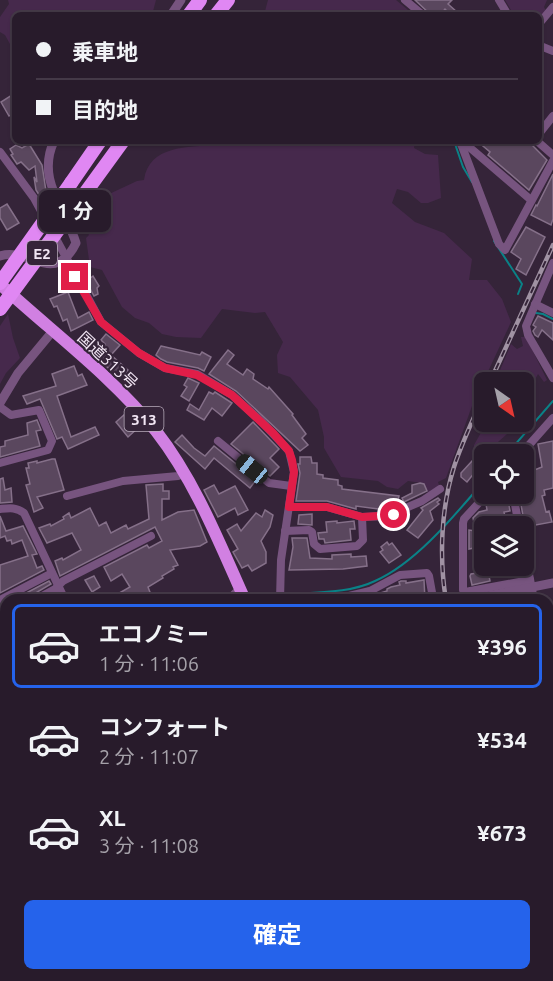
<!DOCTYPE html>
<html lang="ja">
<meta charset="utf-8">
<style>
:root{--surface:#281b2b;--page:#302433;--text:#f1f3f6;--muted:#a5a1a9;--line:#443947;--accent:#2563eb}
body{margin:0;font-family:Ubuntu,"Noto Sans JP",sans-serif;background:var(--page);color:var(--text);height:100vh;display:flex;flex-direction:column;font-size:22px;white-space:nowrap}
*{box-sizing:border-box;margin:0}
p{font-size:20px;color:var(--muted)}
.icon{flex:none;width:33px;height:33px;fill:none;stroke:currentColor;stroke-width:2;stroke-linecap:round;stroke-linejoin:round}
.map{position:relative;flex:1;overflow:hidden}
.sheet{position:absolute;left:0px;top:594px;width:554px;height:387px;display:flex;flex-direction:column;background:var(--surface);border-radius:18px 18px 0 0;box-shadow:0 2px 4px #0004,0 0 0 2px var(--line)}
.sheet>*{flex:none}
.hud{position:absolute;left:12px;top:12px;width:530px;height:132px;border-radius:9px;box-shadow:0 2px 4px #0004,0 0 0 2px var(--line);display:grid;align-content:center;height:132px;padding:0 24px;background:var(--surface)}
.needle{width:39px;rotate:146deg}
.buttons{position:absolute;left:474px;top:372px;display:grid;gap:12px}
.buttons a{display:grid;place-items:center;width:60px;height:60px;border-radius:9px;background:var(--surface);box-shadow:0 2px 4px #0004,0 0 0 2px var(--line);font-size:30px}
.end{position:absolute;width:27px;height:27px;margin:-14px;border:8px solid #e11d48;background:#fff;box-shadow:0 0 0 3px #fff}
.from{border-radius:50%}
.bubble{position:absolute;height:42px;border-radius:9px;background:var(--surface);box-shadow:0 2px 4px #0004,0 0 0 2px var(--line);font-size:20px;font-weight:700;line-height:42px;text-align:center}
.car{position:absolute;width:18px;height:36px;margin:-18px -9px;border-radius:8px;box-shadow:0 0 4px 2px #0007;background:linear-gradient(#222 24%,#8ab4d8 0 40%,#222 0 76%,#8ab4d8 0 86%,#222 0)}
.hud b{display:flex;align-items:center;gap:21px;height:57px;font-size:22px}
.hud b+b{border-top:2px solid var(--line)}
.hud i{width:15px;height:15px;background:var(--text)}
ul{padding:10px 0 0;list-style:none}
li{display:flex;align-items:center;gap:18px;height:84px;margin:0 12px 9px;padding:0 12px;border:3px solid transparent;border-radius:9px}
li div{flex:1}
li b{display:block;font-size:22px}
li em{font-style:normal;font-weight:700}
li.selected{border-color:var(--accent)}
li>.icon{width:54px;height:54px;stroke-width:1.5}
.cta{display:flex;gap:12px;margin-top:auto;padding:12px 24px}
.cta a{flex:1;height:69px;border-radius:9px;background:var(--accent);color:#fff;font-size:24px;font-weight:700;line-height:69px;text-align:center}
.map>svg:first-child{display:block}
.green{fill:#46294c}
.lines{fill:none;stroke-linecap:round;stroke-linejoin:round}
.stream{stroke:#0a8287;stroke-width:2}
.building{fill:#5a475e;stroke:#857089;stroke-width:1.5}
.minor{stroke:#77547f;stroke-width:8}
.tertiary{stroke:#77547f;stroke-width:9}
.secondary{stroke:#a269ae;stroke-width:10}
.trunk{stroke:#d180e2;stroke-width:12}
.motorway{stroke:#e087f3;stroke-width:14}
.rail-casing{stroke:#a092a3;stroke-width:4.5}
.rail{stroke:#352439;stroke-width:2;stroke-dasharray:7;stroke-linecap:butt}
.motorway-bridge{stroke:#e087f3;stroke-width:14}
.route{stroke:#e11d48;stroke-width:8}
.labels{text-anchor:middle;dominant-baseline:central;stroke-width:4.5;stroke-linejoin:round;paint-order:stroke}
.shield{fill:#352439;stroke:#b9acbc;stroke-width:1.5}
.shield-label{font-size:15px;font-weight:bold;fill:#f2e6f4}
.street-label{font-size:16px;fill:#f2e6f4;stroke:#352439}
</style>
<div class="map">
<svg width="553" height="981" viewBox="0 0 553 981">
<rect width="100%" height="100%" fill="#352439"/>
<g class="green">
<polygon points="8,0 156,0 152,15 15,15 15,53 5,35 0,32 0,17 9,4"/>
<polygon points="268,0 396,0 414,15 264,15"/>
<polygon points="505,0 547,0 544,7 546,11 539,20 538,15 514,15"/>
<path d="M219 141H415L414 148 425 154 438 155 441 198 428 203H421L408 192 397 189 392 203 415 222 444 233 472 259 469 280H487L502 299 511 322 472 406 446 478 438 482 440 488 432 494 425 491 422 483 408 481 398 489 387 487 378 481 341 477 324 448V437L318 410 290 377 278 373 277 355 283 342 265 312 255 313 222 309 201 338 176 337 162 334 149 323 135 318 122 307 102 270 90 267 86 238 89 235 79 220 92 202 137 181 144 180C149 145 188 147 216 145Z"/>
<polygon points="8,314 13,338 20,358 6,373 0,384 0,326"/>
<polygon points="521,337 526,337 547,380 544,382 538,374 524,401 524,382 495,382 511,344 517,349 523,346"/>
<polygon points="487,422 513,422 507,434 481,457 473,455 474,445"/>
<polygon points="258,975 354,975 352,981 249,981"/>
<polygon points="378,975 495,975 495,981 377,981"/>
</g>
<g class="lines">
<g class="stream">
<polyline points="454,141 463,167 472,182"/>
<polyline points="494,241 522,284 518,294"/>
<polyline points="536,313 543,314 553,319"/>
<polyline points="507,454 553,401"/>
<path d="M283 595C313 592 348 594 375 581 416 563 455 515 484 481"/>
<polyline points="251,600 256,597 278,595"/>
<polyline points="0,820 6,814"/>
</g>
</g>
<g class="building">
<polygon points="415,0 452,0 448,4 457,12 451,15 445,9 440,15 431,15"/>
<polygon points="15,93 15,112 9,116 1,102"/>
<polygon points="477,141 528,141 547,160 529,190 488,155 490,152"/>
<polygon points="29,144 42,165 46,191 44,192 46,195 41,198 36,190 34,177 37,182 35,166 29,170 21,162 17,164 11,155 13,154 10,149 16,145 22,148"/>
<polygon points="553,174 553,219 551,225 531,215 536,205 537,206"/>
<polygon points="7,204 19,223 7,230 0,218 0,208"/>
<polygon points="526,227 545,237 526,275 516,269 521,259 511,252"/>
<polygon points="83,268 89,279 93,276 99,286 97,288 98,294 94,296 80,270"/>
<polygon points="68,292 78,318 89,312 93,320 71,331 67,319 63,321 57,306 54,307 50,299"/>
<polygon points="538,316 553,323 553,340 542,330 538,337 535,335 533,331 536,327 533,325"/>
<polygon points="106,334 120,345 111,355 128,370 123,376 120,373 117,376 95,356 105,344 101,340"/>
<polygon points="161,346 200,355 202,352 211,357 204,371 198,368 167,362 161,359 156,355"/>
<polygon points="228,350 234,355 227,364 243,375 247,369 254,374 253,379 268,389 269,387 293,414 292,415 306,434 302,438 308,445 300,451 236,391 209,374"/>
<polygon points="74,366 78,376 82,374 87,385 57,396 71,437 95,427 99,435 68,449 62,437 57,439 40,399 27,404 23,396 56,386 52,374"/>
<polygon points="188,378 199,383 189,401 181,396 187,387 184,385"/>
<polygon points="209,392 213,394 215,392 232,403 222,416 212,408 204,420 187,410 190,404 199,410"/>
<polygon points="124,415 133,420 139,427 128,437 116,422"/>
<polygon points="37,420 41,430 36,431 40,446 0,457 0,447 5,446 5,441 28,435 27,423"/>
<polygon points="253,422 279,449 270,458 279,467 270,476 231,444"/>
<polygon points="182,435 194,448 205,456 214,446 256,480 250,488 214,458 205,469 175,442"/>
<polygon points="553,441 553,488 544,490 545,495 542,496 546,512 549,511 552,522 525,527 520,499 525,497 524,493 531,490 527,473 542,467 538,444"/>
<polygon points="300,457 311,457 312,463 317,463 317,474 323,475 323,478 338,480 338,485 342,486 342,489 399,496 397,505 386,510 356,506 356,509 327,501 296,501 300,473 298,464 300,464"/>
<polygon points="52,459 55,459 64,490 37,497 43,508 34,512 26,485 30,484 26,468 29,468 28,463 37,461 37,463"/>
<polygon points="472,461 479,467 467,482 461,477 461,473"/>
<polygon points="3,478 5,490 11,488 12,502 0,503 0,479"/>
<polygon points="420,483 424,484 427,491 404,502 402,498 412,493 412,485"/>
<polygon points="163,484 163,491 169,491 169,499 162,499 162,520 178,512 194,510 207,542 200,546 170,550 178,565 173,567 174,569 162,576 163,578 148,587 153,600 107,600 130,587 122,574 111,581 104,567 147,545 149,548 162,541 155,527 60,576 55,561 62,558 63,560 81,550 72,533 47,543 39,528 50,524 51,526 64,519 63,517 69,513 71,518 90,508 99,526 106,522 111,533 126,525 128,529 149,519 146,485"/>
<polygon points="214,485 219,494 235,486 248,510 238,515 235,508 218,517 204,490"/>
<polygon points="493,494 507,494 510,511 504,512 507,526 484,526 484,553 475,555 474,548 469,549 469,530 476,531 473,518 479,512 487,510 486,504 494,503"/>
<polygon points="438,498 440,500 437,502 439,504 430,511 433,520 418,538 407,530 423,510 421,508"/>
<polygon points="265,510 273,515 270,527 261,541 266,552 266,563 252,571 248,565 242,568 233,552 238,549 227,530 237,524 241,531 256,513 262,517"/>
<polygon points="312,514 312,525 298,524 299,515"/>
<polygon points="0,516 6,531 23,526 37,554 32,555 37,568 42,566 44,570 0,593 0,565 28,556 22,540 12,544 11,540 7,541 5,536 0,538"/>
<polygon points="337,521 337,523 354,521 355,529 350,529 351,540 325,543 324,539 319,539 318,533 327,532 326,522"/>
<polygon points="292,538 307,538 310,558 332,559 332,555 351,554 351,557 366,556 367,566 343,569 289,570 293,547"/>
<polygon points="387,542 389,545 392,543 401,555 389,563 380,552 383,550 381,547"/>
<polygon points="500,566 520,566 522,575 503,577"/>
<polygon points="488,571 490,581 472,585 470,576 471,574"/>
<polygon points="94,576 100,587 92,592 85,580"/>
<polygon points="424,580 425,600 379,600 377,594 387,591 387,589 391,587 400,585 399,582 401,581 406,581 406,583"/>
<polygon points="49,581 51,584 32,595 27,600 13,600"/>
<polygon points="6,623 6,648 0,651 0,625"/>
<polygon points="6,667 6,699 0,702 0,680"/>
<polygon points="0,836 6,844 6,865 0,869"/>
<polygon points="6,879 6,909 0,912 0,883"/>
<polygon points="158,975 182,975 177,981 163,981"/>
</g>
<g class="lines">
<g class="minor">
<polyline points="405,0 423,15"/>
<polyline points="499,0 508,15"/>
<polyline points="538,25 553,7"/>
<polyline points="538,45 553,51"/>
<polyline points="538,135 553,116"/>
<polyline points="460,141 499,244 505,250 553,161"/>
<polyline points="537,141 553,155"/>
<polyline points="461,144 468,146 531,200"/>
<polyline points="0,152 34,198 101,322 139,353 165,368 197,374 232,395 262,422 289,451 294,472 281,560 280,600"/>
<polyline points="553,263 526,326 528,335 553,378"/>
<polyline points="535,304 553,313"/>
<polyline points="0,407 11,415 39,410 52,441 48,450 0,463"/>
<polyline points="218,441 269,483 291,486"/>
<polyline points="521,454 553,418"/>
<polyline points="487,494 464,519 463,523 463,590 465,592 530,580"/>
<polyline points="513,494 519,526"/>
<polyline points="67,496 123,481 178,476 184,474"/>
<polyline points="289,507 327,507 362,517 387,516 422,501 440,489"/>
<path d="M0 509C10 508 16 507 24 513L65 600"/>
<polyline points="285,531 309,530 312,532 314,544 320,549 357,546 363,540 362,517"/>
<polyline points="524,548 534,600"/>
<polyline points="370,591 373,600"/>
<polyline points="0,600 52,573"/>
<polyline points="35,600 55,589 63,581 151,536"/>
<polyline points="289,600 349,596 370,591 400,575 427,573 429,576 433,598 431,600"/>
<polyline points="510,600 533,595"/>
<polyline points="0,604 6,616 0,619"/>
<polyline points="548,664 553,690"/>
<polyline points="548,698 553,697"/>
<polyline points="548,755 553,754"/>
<polyline points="548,763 553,767"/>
<polyline points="0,787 6,793"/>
<polyline points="548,798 553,803"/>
<polyline points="548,859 553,854"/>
<polyline points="0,877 6,871"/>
<polyline points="0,920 6,915"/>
<polyline points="0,938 6,945"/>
<polyline points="40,981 46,975"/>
<polyline points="95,981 102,975"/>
<polyline points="144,981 151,975"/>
</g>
<g class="tertiary">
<polyline points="171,15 181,0"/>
<path d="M0 256C29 247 55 286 76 243 65 207 36 180 54 141"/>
<polyline points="0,403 18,373 52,332"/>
<polyline points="229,600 240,589"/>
<polyline points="468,600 553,583"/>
<polyline points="0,808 6,803"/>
</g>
<polyline class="secondary" points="548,924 553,920"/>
<g class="trunk">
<path d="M0 284C52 332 112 376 156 431 195 481 219 542 245 600"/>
<polyline points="548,970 553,980"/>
</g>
<g class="motorway">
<polyline points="189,15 200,0"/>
<polyline points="216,15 228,0"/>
<polyline points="71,183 100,141"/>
<polyline points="83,196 123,141"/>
</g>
<defs>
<g id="rail">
<polyline points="490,382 553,245"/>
<path d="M446 600C439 558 441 508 454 467 462 442 474 418 484 394"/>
<polyline points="548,774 553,778"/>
</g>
</defs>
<use href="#rail" class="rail-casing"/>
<use href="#rail" class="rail"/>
<g class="motorway-bridge">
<polyline points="0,283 71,183"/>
<polyline points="0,309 83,196"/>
</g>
</g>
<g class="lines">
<polyline class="route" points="75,277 101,322 139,353 165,368 197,375 232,395 273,433 289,451 292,460 294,472 289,507 327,507 362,517 394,515"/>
</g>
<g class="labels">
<g class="shield">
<rect x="27" y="241" width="30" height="24" rx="4.5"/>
<rect x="124.5" y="407" width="39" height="24" rx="4.5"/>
</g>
<g class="shield-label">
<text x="42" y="253">E2</text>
<text x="144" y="419">313</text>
</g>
<g class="street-label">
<text transform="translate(108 360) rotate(43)">国道313号</text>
</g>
</g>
</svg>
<div class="buttons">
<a><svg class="needle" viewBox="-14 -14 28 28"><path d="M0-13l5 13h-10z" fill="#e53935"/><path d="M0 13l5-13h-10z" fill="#a5a1a9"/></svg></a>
<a><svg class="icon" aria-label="locate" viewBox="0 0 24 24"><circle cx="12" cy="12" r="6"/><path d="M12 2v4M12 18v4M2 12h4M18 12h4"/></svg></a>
<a><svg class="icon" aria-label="layers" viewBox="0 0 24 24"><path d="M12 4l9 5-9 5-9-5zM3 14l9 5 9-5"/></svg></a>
</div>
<i class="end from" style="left:394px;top:515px"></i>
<i class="end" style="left:75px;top:277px"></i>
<div class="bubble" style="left:39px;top:190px;width:72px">1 分</div>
<i class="car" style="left:252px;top:469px;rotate:309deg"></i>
<div class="hud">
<b><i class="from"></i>乗車地</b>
<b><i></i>目的地</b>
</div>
<section class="sheet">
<ul>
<li class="selected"><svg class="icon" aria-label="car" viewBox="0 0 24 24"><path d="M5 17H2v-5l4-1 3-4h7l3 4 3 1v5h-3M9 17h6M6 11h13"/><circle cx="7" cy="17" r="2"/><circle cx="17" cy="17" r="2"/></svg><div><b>エコノミー</b><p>1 分 · 11:06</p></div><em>¥396</em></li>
<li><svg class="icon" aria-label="car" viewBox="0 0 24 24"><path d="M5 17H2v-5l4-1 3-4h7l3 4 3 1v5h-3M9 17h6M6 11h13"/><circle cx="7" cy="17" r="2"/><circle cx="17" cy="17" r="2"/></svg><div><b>コンフォート</b><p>2 分 · 11:07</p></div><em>¥534</em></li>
<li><svg class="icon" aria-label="car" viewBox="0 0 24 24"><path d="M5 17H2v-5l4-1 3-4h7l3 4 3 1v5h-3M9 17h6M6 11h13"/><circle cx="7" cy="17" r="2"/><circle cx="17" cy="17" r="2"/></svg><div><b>XL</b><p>3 分 · 11:08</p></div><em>¥673</em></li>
</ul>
<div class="cta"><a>確定</a></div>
</section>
</div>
